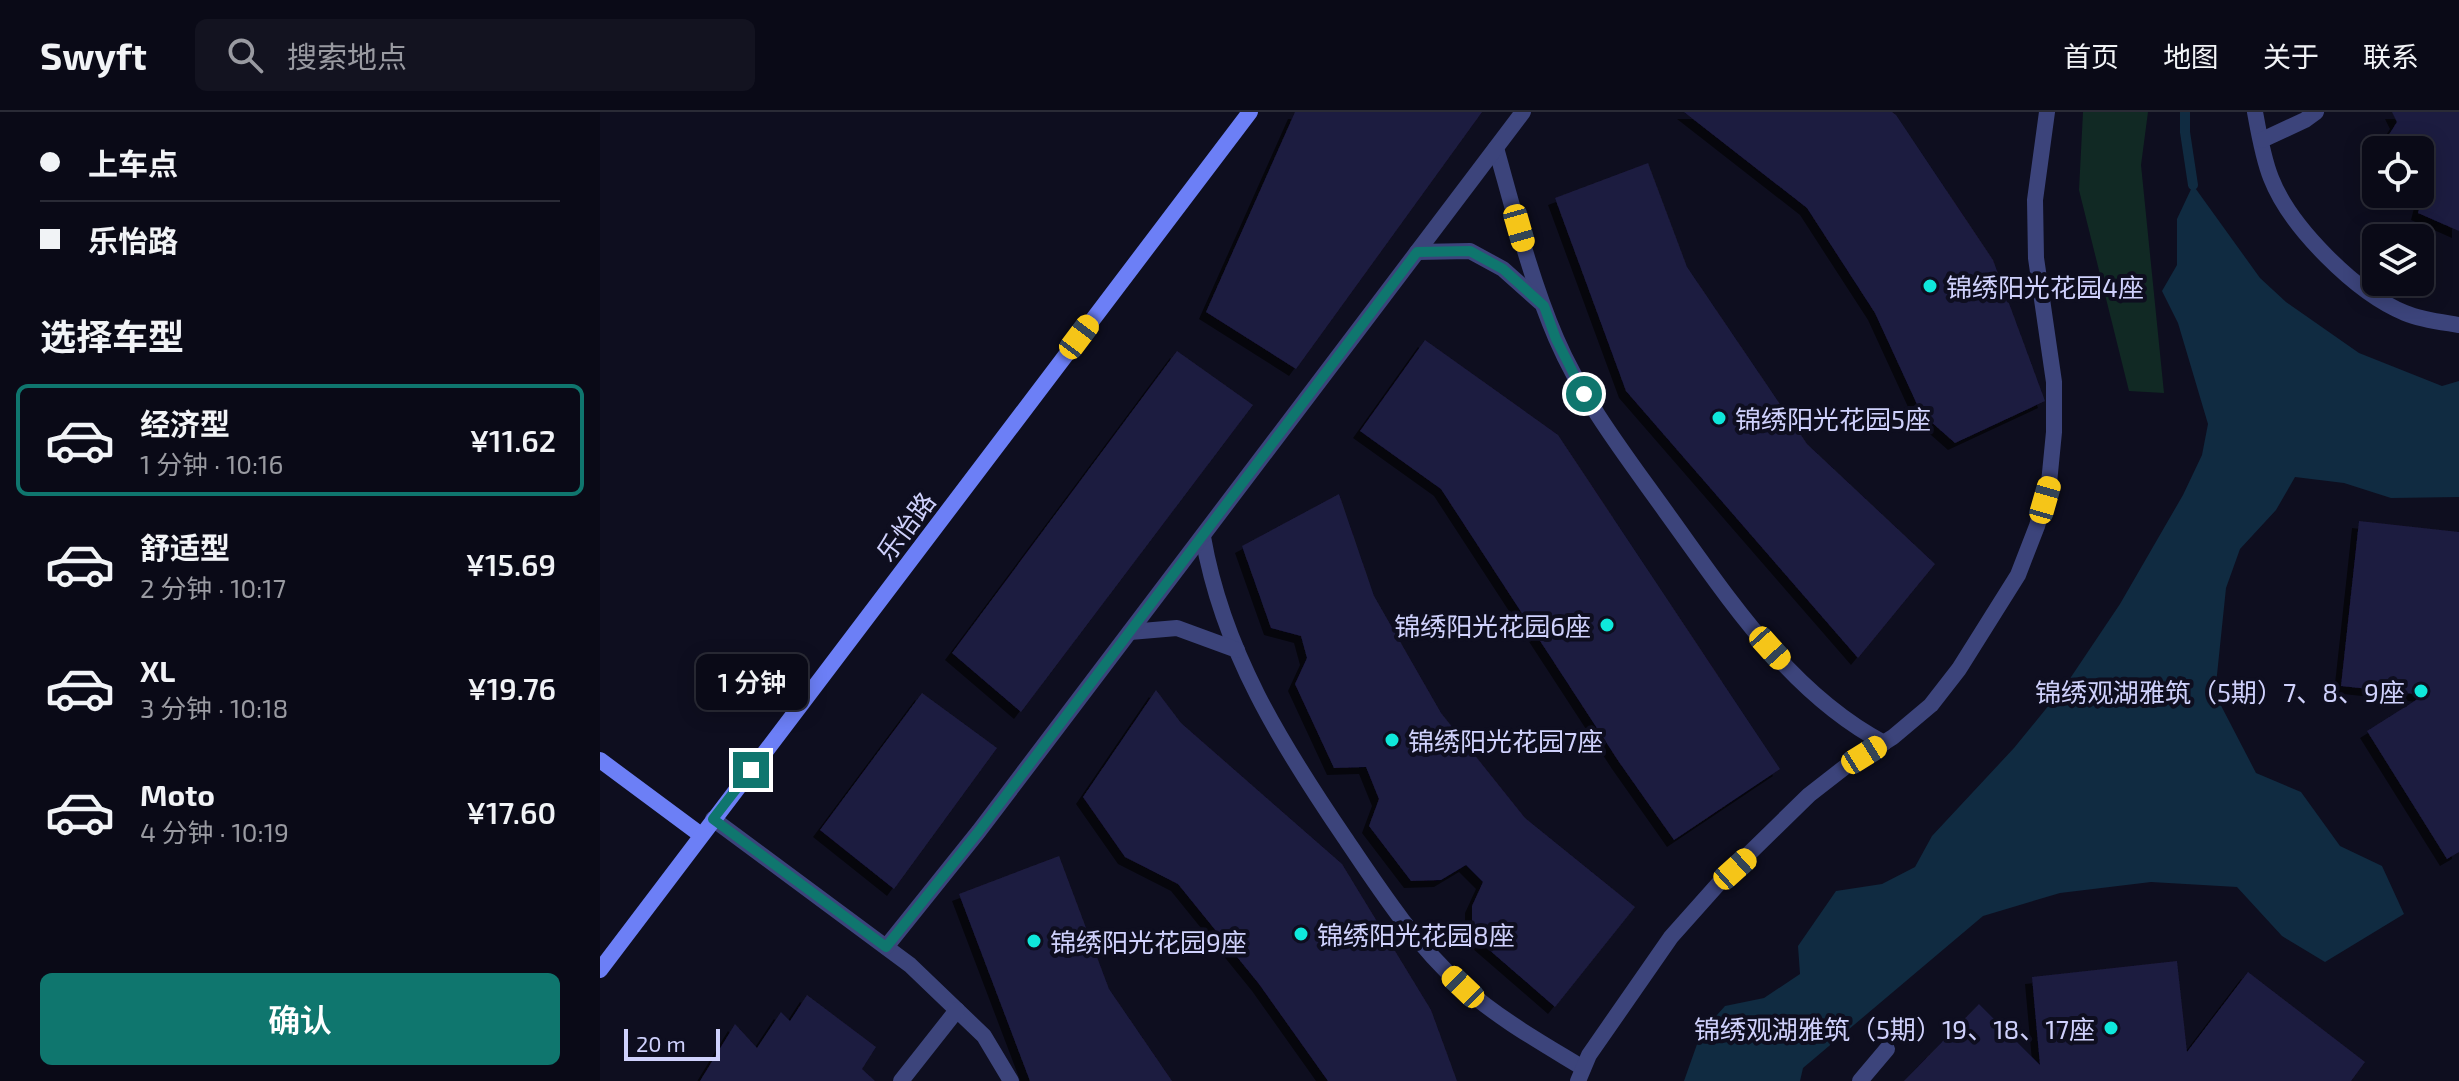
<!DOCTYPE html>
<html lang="zh">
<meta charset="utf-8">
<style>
:root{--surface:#0a0a17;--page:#131320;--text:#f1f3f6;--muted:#999aa1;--line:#2a2b36;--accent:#0f766e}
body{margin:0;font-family:"Exo 2","Noto Sans SC",sans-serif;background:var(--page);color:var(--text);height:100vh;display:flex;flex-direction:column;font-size:30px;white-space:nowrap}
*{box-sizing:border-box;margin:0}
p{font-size:26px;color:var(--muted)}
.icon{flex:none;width:44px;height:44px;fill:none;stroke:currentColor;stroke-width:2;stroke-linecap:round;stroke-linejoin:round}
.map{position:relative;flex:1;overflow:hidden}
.drawer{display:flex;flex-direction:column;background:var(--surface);width:600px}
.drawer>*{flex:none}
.guide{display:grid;align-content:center;height:176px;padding:0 40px;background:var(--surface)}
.controls{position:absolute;left:1762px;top:24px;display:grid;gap:16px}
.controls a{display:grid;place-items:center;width:72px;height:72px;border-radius:12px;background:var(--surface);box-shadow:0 4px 20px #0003,0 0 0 2px var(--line);font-size:40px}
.scale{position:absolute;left:24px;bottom:20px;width:96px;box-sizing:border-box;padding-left:8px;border:4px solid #cfd1fc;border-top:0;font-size:22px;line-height:28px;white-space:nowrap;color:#cfd1fc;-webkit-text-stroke:6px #0e0e1f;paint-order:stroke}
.end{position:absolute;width:36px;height:36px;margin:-18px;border:10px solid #0f766e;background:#fff;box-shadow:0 0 0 4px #fff}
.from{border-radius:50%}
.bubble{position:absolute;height:56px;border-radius:12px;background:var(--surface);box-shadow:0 4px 20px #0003,0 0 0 2px var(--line);font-size:26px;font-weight:600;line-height:56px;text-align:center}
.car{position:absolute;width:24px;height:48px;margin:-24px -12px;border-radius:10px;box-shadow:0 0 6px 2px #0007;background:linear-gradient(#f5c518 24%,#345 0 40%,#f5c518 0 76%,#345 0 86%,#f5c518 0)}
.guide b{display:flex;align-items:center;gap:28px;height:76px;font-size:30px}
.guide b+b{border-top:2px solid var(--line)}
.guide i{width:20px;height:20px;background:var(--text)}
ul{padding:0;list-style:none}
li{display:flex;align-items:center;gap:24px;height:112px;margin:0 16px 12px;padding:0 24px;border:4px solid transparent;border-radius:12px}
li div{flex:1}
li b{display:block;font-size:30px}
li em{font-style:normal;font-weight:600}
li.current{border-color:var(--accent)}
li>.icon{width:72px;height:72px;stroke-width:1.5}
h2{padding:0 40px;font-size:36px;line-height:96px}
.primary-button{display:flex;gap:16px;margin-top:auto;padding:16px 40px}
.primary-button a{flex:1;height:92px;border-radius:12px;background:var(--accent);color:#fff;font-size:32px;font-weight:600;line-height:92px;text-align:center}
header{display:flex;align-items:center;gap:48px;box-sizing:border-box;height:112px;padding:0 40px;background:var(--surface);border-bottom:2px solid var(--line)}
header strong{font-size:38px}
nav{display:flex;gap:44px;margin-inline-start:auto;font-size:28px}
.search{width:560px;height:72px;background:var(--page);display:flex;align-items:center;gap:20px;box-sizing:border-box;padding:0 28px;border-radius:12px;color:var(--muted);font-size:30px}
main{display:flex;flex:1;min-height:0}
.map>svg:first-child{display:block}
.green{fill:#112924}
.water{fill:#102b41}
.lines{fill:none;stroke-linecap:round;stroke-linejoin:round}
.stream{stroke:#102b41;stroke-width:10}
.building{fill:#1d1b3f;filter:url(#shadow)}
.street{stroke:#3c447b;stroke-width:16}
.secondary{stroke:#6c7ff6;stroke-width:16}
.route{stroke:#0f766e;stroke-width:10}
.poi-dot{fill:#0fe8db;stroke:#0e0e1f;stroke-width:3}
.labels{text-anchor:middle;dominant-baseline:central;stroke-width:8;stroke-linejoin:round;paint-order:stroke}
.poi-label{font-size:26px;fill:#cfd1fc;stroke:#0e0e1f;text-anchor:start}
.street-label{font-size:26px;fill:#cfd1fc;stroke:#0e0e1f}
</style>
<header>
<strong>Swyft</strong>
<div class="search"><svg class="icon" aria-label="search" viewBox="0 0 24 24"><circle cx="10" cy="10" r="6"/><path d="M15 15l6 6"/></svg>搜索地点</div>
<nav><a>首页</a><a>地图</a><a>关于</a><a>联系</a></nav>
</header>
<main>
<section class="drawer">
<div class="guide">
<b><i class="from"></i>上车点</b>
<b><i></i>乐怡路</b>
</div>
<h2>选择车型</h2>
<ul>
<li class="current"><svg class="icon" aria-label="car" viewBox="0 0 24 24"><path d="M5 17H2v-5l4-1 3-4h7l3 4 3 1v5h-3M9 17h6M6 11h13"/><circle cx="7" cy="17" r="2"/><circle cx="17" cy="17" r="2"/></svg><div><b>经济型</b><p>1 分钟 · 10:16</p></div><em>¥11.62</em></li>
<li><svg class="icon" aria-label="car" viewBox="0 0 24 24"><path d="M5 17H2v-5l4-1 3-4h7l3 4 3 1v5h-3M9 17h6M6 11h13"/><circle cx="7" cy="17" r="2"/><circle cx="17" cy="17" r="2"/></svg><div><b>舒适型</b><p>2 分钟 · 10:17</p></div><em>¥15.69</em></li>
<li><svg class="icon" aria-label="car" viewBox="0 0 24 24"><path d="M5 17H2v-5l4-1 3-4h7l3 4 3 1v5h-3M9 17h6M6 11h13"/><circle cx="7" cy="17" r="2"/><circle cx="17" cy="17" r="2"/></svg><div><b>XL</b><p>3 分钟 · 10:18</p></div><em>¥19.76</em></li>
<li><svg class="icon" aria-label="car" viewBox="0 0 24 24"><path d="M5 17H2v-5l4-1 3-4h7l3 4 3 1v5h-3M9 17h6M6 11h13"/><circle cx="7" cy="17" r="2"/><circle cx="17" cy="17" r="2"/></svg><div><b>Moto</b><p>4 分钟 · 10:19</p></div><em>¥17.60</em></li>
</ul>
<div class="primary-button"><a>确认</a></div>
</section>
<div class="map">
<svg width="1859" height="969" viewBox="0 0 1859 969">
<defs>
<filter id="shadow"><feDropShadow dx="-7" dy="7" stdDeviation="0" flood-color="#0009"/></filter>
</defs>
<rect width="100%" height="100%" fill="#0e0e1f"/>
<polygon class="green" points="1483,0 1548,0 1541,53 1564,281 1529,279 1479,78"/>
<polygon class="water" points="1593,73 1660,166 1686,190 1759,241 1842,274 1859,269 1859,385 1791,386 1744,371 1695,365 1676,398 1640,437 1626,476 1615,582 1656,661 1701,680 1740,734 1782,754 1804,802 1725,850 1682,824 1637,775 1551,770 1460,781 1383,804 1203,956 1200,969 1084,969 1101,921 1125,894 1164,886 1200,862 1198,834 1236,779 1282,772 1315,755 1332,724 1414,636 1467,571 1520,492 1583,383 1602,343 1608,312 1578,211 1562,179 1577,153 1577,107"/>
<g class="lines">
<polyline class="stream" points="1585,0 1585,20 1593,73"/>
</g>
<g class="building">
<polygon points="695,0 882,0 696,257 606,200"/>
<polygon points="1084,0 1292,0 1296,3 1393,148 1445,289 1355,331 1321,301 1275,201 1207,96"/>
<polygon points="1792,0 1859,0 1859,119 1818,101 1826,69 1820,65 1820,38 1779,38 1797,10"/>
<polygon points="1048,51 1087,155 1207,332 1335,452 1258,546 1026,279 955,86"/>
<polygon points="825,228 958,323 1180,657 1074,728 1019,650 841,377 760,319"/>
<polygon points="577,239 653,293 421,600 352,541"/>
<polygon points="739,382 774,484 841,601 925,706 1035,795 955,895 872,823 872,794 883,770 866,753 841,768 811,769 769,714 779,687 766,655 734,656 695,572 707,546 701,524 671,516 642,434"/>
<polygon points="1759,409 1859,420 1859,740 1847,747 1767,619 1824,583 1741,574"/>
<polygon points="556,578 581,611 742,752 831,898 857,969 728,969 659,872 578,772 525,745 483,685"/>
<polygon points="322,581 397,636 294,777 220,718"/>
<polygon points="459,744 509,877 572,969 430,969 359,782"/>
<polygon points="1577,849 1587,940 1648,860 1765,950 1751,969 1304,969 1379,892 1440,953 1432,865"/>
<polygon points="207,883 276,935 262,957 275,969 100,969 135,912 157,936 181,900 190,909"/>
</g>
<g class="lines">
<g class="street">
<path d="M1655 0C1659 22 1663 46 1671 66 1690 115 1756 181 1805 201 1822 208 1841 210 1859 213"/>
<polyline points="1662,28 1705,8 1716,0"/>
<path d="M896 36C914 100 930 165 956 226 983 289 1026 344 1066 400 1127 484 1189 581 1284 631"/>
<polyline points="817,140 870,139 903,157 940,190"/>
<path d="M603 425C623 539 681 632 745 726 780 778 815 832 862 874 899 907 942 931 983 956"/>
<polyline points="530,520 577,516 637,538"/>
<polyline points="113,707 310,853 384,924 411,969"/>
<polyline points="286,835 379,719 923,0"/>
<polyline points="301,969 357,898"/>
<polyline points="978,969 989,943 1071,825 1120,770 1209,683 1245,655 1293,625 1331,593 1359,557 1418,463 1437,414 1449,371 1454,320 1454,270 1436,146 1435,88 1447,0"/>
<polyline points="1260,969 1287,937"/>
</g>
<g class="secondary">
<polyline points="0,648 101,723"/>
<polyline points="0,858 650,0"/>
</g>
</g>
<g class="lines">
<polyline class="route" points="151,658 113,707 286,835 379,719 817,140 870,139 903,157 944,194 956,227 984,282"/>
</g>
<g class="poi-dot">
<circle cx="1330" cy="174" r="8"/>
<circle cx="1119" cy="306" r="8"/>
<circle cx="1007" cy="513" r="8"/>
<circle cx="1821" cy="579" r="8"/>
<circle cx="792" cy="628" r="8"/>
<circle cx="701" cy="822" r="8"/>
<circle cx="434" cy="829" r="8"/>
<circle cx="1511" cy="916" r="8"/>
</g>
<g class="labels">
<g class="poi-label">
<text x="1346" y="174">锦绣阳光花园4座</text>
<text x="1135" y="306">锦绣阳光花园5座</text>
<text x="991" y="513" text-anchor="end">锦绣阳光花园6座</text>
<text x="1805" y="579" text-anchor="end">锦绣观湖雅筑（5期）7、8、9座</text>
<text x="808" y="628">锦绣阳光花园7座</text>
<text x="717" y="822">锦绣阳光花园8座</text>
<text x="450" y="829">锦绣阳光花园9座</text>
<text x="1495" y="916" text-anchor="end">锦绣观湖雅筑（5期）19、18、17座</text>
</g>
<g class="street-label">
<text transform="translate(305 414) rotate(-53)">乐怡路</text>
</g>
</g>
</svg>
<div class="controls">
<a><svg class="icon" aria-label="locate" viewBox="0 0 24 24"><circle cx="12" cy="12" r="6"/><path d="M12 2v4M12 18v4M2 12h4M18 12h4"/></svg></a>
<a><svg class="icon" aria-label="layers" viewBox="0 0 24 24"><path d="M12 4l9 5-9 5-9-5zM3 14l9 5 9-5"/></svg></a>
</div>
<div class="scale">20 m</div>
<i class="end from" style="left:984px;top:282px"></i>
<i class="end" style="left:151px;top:658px"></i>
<div class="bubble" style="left:96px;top:542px;width:112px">1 分钟</div>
<i class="car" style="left:919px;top:116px;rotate:164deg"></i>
<i class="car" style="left:479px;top:225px;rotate:37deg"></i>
<i class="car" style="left:1445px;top:388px;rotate:16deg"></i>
<i class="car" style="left:1170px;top:536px;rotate:138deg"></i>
<i class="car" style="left:1264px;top:643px;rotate:58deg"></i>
<i class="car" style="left:1135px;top:757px;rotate:48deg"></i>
<i class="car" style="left:863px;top:875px;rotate:314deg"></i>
</div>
</main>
